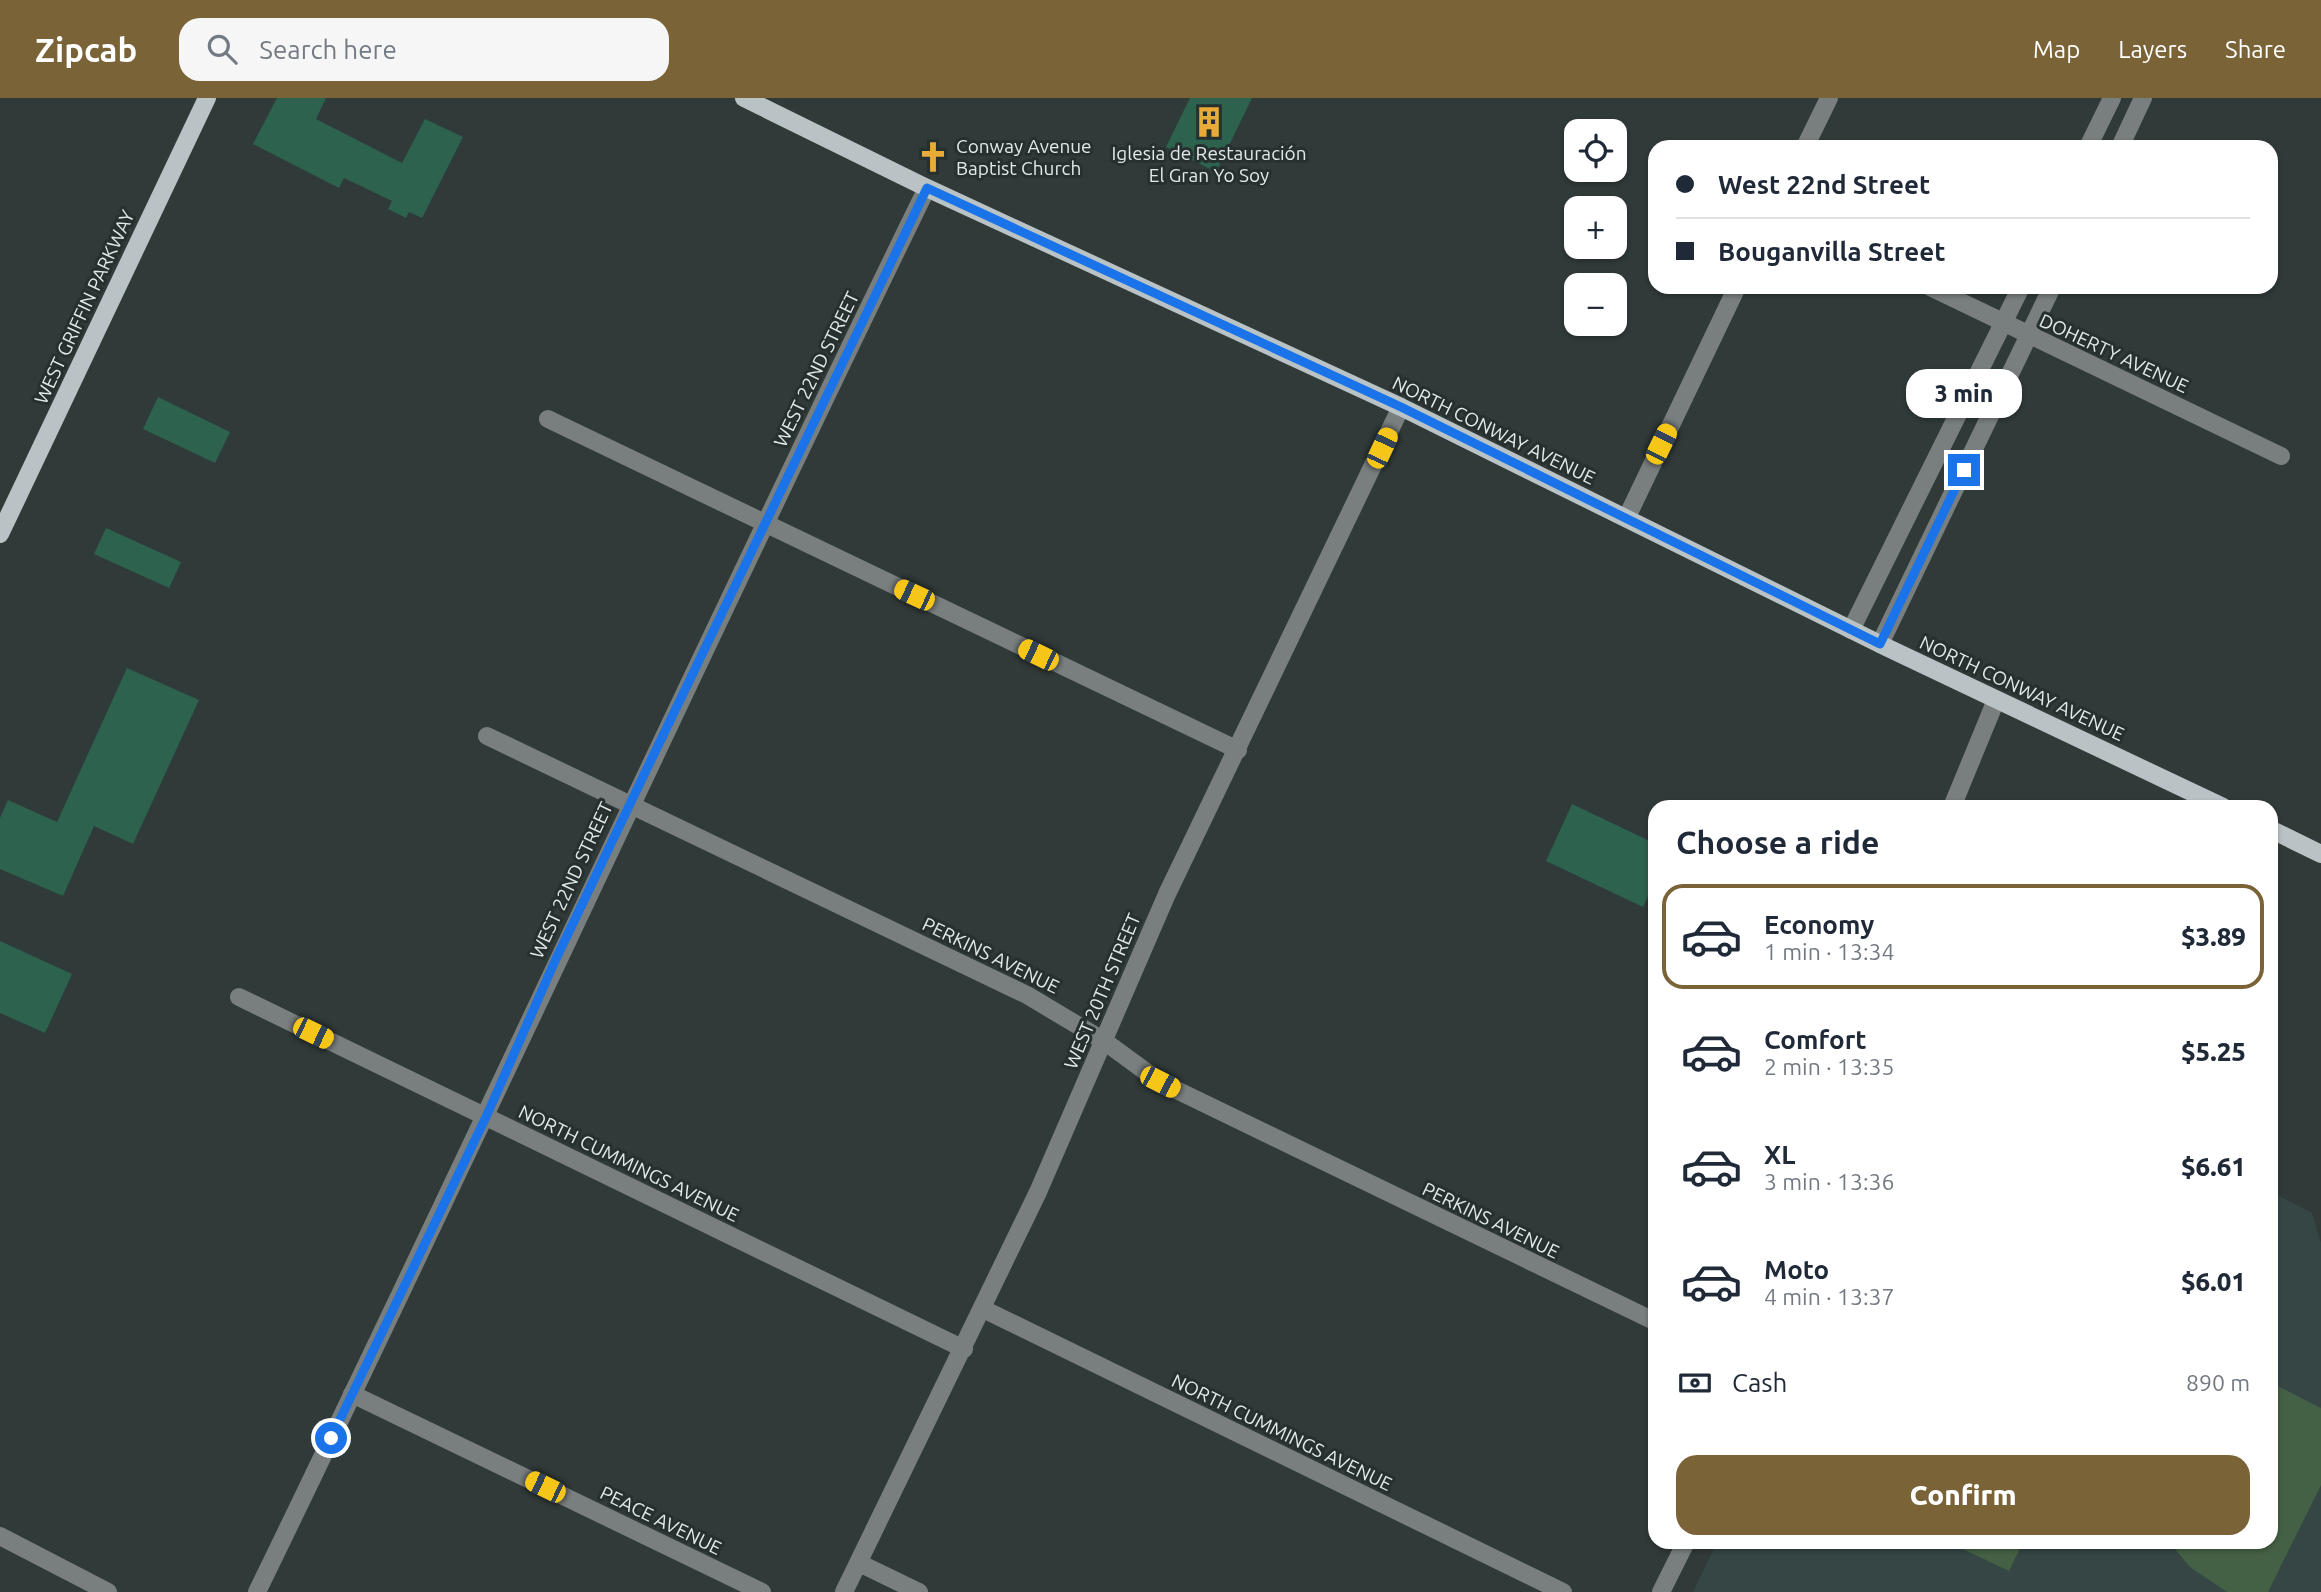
<!DOCTYPE html>
<meta charset="utf-8">
<style>
:root{--surface:#fff;--page:#f6f6f7;--text:#1f2937;--muted:#747a83;--line:#e0e1e3;--accent:#7a6337}
body{margin:0;font-family:Ubuntu,sans-serif;background:var(--page);color:var(--text);height:100vh;display:flex;flex-direction:column;font-size:26px;white-space:nowrap}
*{box-sizing:border-box;margin:0}
p{font-size:23px;color:var(--muted)}
.icon{flex:none;width:38px;height:38px;fill:none;stroke:currentColor;stroke-width:2;stroke-linecap:round;stroke-linejoin:round}
.map{position:relative;flex:1;overflow:hidden}
.drawer{position:absolute;left:1648px;top:702px;width:630px;height:749px;display:flex;flex-direction:column;background:var(--surface);border-radius:21px;box-shadow:0 2px 5px #0004}
.drawer>*{flex:none}
.guide{position:absolute;left:1648px;top:42px;width:630px;height:154px;border-radius:21px;box-shadow:0 2px 5px #0004;display:grid;align-content:center;height:154px;padding:0 28px;background:var(--surface)}
.controls{position:absolute;left:1564px;top:21px;display:grid;gap:14px}
.controls a{display:grid;place-items:center;width:63px;height:63px;border-radius:14px;background:var(--surface);box-shadow:0 2px 5px #0004;font-size:35px}
.end{position:absolute;width:32px;height:32px;margin:-16px;border:9px solid #1a73e8;background:#fff;box-shadow:0 0 0 4px #fff}
.from{border-radius:50%}
.bubble{position:absolute;height:49px;border-radius:21px;background:var(--surface);box-shadow:0 2px 5px #0004;font-size:23px;font-weight:800;line-height:49px;text-align:center}
.car{position:absolute;width:21px;height:42px;margin:-21px -10px;border-radius:9px;box-shadow:0 0 5px 2px #0007;background:linear-gradient(#f5c518 24%,#345 0 40%,#f5c518 0 76%,#345 0 86%,#f5c518 0)}
.guide b{display:flex;align-items:center;gap:24px;height:66px;font-size:26px}
.guide b+b{border-top:2px solid var(--line)}
.guide i{width:18px;height:18px;background:var(--text)}
ul{padding:0;list-style:none}
li{display:flex;align-items:center;gap:21px;height:105px;margin:0 14px 10px;padding:0 14px;border:4px solid transparent;border-radius:21px}
li div{flex:1}
li b{display:block;font-size:26px}
li em{font-style:normal;font-weight:800}
li.selected{border-color:var(--accent)}
li>.icon{width:63px;height:63px;stroke-width:1.5}
h2{padding:0 28px;font-size:32px;line-height:84px}
.pay{display:flex;align-items:center;gap:18px;height:77px;padding:0 28px;font-size:26px}
.pay p{margin-inline-start:auto}
.primary-button{display:flex;gap:14px;margin-top:auto;padding:14px 28px}
.primary-button a{flex:1;height:80px;border-radius:21px;background:var(--accent);color:#fff;font-size:28px;font-weight:800;line-height:80px;text-align:center}
header{display:flex;align-items:center;gap:42px;box-sizing:border-box;height:98px;padding:0 35px;background:var(--accent);color:#fff}
header strong{font-size:33px}
nav{display:flex;gap:38px;margin-inline-start:auto;font-size:24px}
.search{width:490px;height:63px;background:var(--page);display:flex;align-items:center;gap:18px;box-sizing:border-box;padding:0 24px;border-radius:21px;color:var(--muted);font-size:26px}
.map>svg:first-child{display:block}
.built{fill:#354645}
.green{fill:#456145}
.building{fill:#2c624e}
.lines{fill:none;stroke-linecap:round;stroke-linejoin:round}
.minor{stroke:#797e7f;stroke-width:18}
.major{stroke:#b9c3c5;stroke-width:18}
.route{stroke:#1a73e8;stroke-width:9}
.labels{text-anchor:middle;dominant-baseline:central;stroke-width:6;stroke-linejoin:round;paint-order:stroke}
.poi-label{font-size:19px;fill:#e2e9e8;stroke:#26302f;text-anchor:start}
.street-label{font-size:19px;fill:#e2e9e8;stroke:#26302f}
</style>
<header>
<strong>Zipcab</strong>
<div class="search"><svg class="icon" aria-label="search" viewBox="0 0 24 24"><circle cx="10" cy="10" r="6"/><path d="M15 15l6 6"/></svg>Search here</div>
<nav><a>Map</a><a>Layers</a><a>Share</a></nav>
</header>
<div class="map">
<svg width="2321" height="1494" viewBox="0 0 2321 1494">
<rect width="100%" height="100%" fill="#303a39"/>
<polygon class="built" points="2272,1094 2312,1115 2321,1145 2321,1494 1693,1494 1717,1444 2272,1444"/>
<g class="green">
<polygon points="2272,1285 2321,1310 2321,1387 2268,1494 2227,1494 2190,1469 2169,1444 2272,1444"/>
<polygon points="1948,1444 2023,1444 2009,1473"/>
</g>
<g class="building">
<polygon points="277,0 326,0 316,21 402,65 425,21 463,39 422,120 409,114 406,120 388,111 392,103 344,80 339,90 253,46"/>
<polygon points="1190,0 1252,0 1216,74 1166,49"/>
<polygon points="158,299 230,334 215,365 143,331"/>
<polygon points="106,430 181,464 169,490 94,456"/>
<polygon points="127,570 199,602 133,746 94,728 63,798 0,771 0,720 8,702 57,724"/>
<polygon points="1572,706 1656,746 1656,782 1643,809 1546,763"/>
<polygon points="0,843 72,876 45,935 0,915"/>
</g>
<g class="lines">
<g class="minor">
<polyline points="1805,49 1829,0"/>
<polyline points="2088,49 2112,0"/>
<polyline points="2120,49 2143,0"/>
<polyline points="1930,189 2281,358"/>
<polyline points="548,321 1238,652"/>
<polyline points="1627,419 1737,189"/>
<polyline points="1851,532 2021,189"/>
<polyline points="1880,546 2052,189"/>
<polyline points="487,638 1027,897 1104,943 1160,984 1656,1224"/>
<polyline points="1952,709 1996,602"/>
<polyline points="239,899 964,1251"/>
<polyline points="983,1211 1563,1494"/>
<polyline points="352,1296 762,1494"/>
<polyline points="0,1438 108,1494"/>
<polyline points="859,1465 919,1494"/>
<path d="M257 1494C484 1028 699 556 927 90"/>
<polyline points="844,1494 1038,1094 1167,796 1401,309"/>
<polyline points="1661,1494 1686,1444"/>
</g>
<g class="major">
<polyline points="744,0 927,90 1401,309 1888,550 2223,709"/>
<polyline points="0,436 207,0"/>
<polyline points="2272,732 2321,756"/>
</g>
</g>
<g class="lines">
<polyline class="route" points="331,1340 486,1019 555,863 641,683 927,90 1401,309 1880,546 1964,372"/>
</g>
<defs>
<symbol id="building-bare" viewBox="-9 -9 18 18"><path d="M-4-6H4V6H1V3H-1V6H-4ZM-2.5-4.3h1.7v1.8h-1.7ZM.8-4.3h1.7v1.8H.8ZM-2.5-1h1.7V.8h-1.7ZM.8-1h1.7V.8H.8Z" fill="#e9aa38" stroke="#26302f" stroke-width="2.5" paint-order="stroke"/></symbol>
<symbol id="church-bare" viewBox="-9 -9 18 18"><path d="M-1.2-6h2.4v3.5h3.3v2.4h-3.3V6h-2.4V-.1h-3.3v-2.4h3.3Z" fill="#e9aa38" stroke="#26302f" stroke-width="2.5" paint-order="stroke"/></symbol>
</defs>
<g fill-rule="evenodd">
<use href="#building-bare" x="1187" y="2" width="44" height="44"/>
<use href="#church-bare" x="911" y="37" width="44" height="44"/>
</g>
<g class="labels">
<g class="poi-label">
<text x="956" y="48">Conway Avenue<tspan x="956" dy="22">Baptist Church</tspan></text>
<text x="1209" y="55" text-anchor="middle">Iglesia de Restauración<tspan x="1209" dy="22">El Gran Yo Soy</tspan></text>
</g>
<g class="street-label">
<text transform="translate(84 209) rotate(-65)">WEST GRIFFIN PARKWAY</text>
<text transform="translate(2114 255) rotate(25)">DOHERTY AVENUE</text>
<text transform="translate(816 271) rotate(-64)">WEST 22ND STREET</text>
<text transform="translate(1494 332) rotate(26)">NORTH CONWAY AVENUE</text>
<text transform="translate(2022 590) rotate(25)">NORTH CONWAY AVENUE</text>
<text transform="translate(571 782) rotate(-65)">WEST 22ND STREET</text>
<text transform="translate(991 857) rotate(26)">PERKINS AVENUE</text>
<text transform="translate(1102 893) rotate(-67)">WEST 20TH STREET</text>
<text transform="translate(629 1065) rotate(26)">NORTH CUMMINGS AVENUE</text>
<text transform="translate(1491 1122) rotate(26)">PERKINS AVENUE</text>
<text transform="translate(1282 1334) rotate(26)">NORTH CUMMINGS AVENUE</text>
<text transform="translate(661 1422) rotate(26)">PEACE AVENUE</text>
</g>
</g>
</svg>
<div class="controls">
<a><svg class="icon" aria-label="locate" viewBox="0 0 24 24"><circle cx="12" cy="12" r="6"/><path d="M12 2v4M12 18v4M2 12h4M18 12h4"/></svg></a>
<a>+</a>
<a>−</a>
</div>
<i class="end from" style="left:331px;top:1340px"></i>
<i class="end" style="left:1964px;top:372px"></i>
<div class="bubble" style="left:1906px;top:271px;width:116px">3 min</div>
<i class="car" style="left:1661px;top:346px;rotate:26deg"></i>
<i class="car" style="left:1382px;top:350px;rotate:25deg"></i>
<i class="car" style="left:914px;top:497px;rotate:295deg"></i>
<i class="car" style="left:1038px;top:557px;rotate:296deg"></i>
<i class="car" style="left:313px;top:935px;rotate:116deg"></i>
<i class="car" style="left:1160px;top:984px;rotate:117deg"></i>
<i class="car" style="left:545px;top:1389px;rotate:296deg"></i>
<div class="guide">
<b><i class="from"></i>West 22nd Street</b>
<b><i></i>Bouganvilla Street</b>
</div>
<section class="drawer">
<h2>Choose a ride</h2>
<ul>
<li class="selected"><svg class="icon" aria-label="car" viewBox="0 0 24 24"><path d="M5 17H2v-5l4-1 3-4h7l3 4 3 1v5h-3M9 17h6M6 11h13"/><circle cx="7" cy="17" r="2"/><circle cx="17" cy="17" r="2"/></svg><div><b>Economy</b><p>1 min · 13:34</p></div><em>$3.89</em></li>
<li><svg class="icon" aria-label="car" viewBox="0 0 24 24"><path d="M5 17H2v-5l4-1 3-4h7l3 4 3 1v5h-3M9 17h6M6 11h13"/><circle cx="7" cy="17" r="2"/><circle cx="17" cy="17" r="2"/></svg><div><b>Comfort</b><p>2 min · 13:35</p></div><em>$5.25</em></li>
<li><svg class="icon" aria-label="car" viewBox="0 0 24 24"><path d="M5 17H2v-5l4-1 3-4h7l3 4 3 1v5h-3M9 17h6M6 11h13"/><circle cx="7" cy="17" r="2"/><circle cx="17" cy="17" r="2"/></svg><div><b>XL</b><p>3 min · 13:36</p></div><em>$6.61</em></li>
<li><svg class="icon" aria-label="car" viewBox="0 0 24 24"><path d="M5 17H2v-5l4-1 3-4h7l3 4 3 1v5h-3M9 17h6M6 11h13"/><circle cx="7" cy="17" r="2"/><circle cx="17" cy="17" r="2"/></svg><div><b>Moto</b><p>4 min · 13:37</p></div><em>$6.01</em></li>
</ul>
<div class="pay"><svg class="icon" aria-label="cash" viewBox="0 0 24 24"><path d="M3 7h18v10H3z"/><circle cx="12" cy="12" r="2"/></svg>Cash<p>890 m</p></div>
<div class="primary-button"><a>Confirm</a></div>
</section>
</div>
